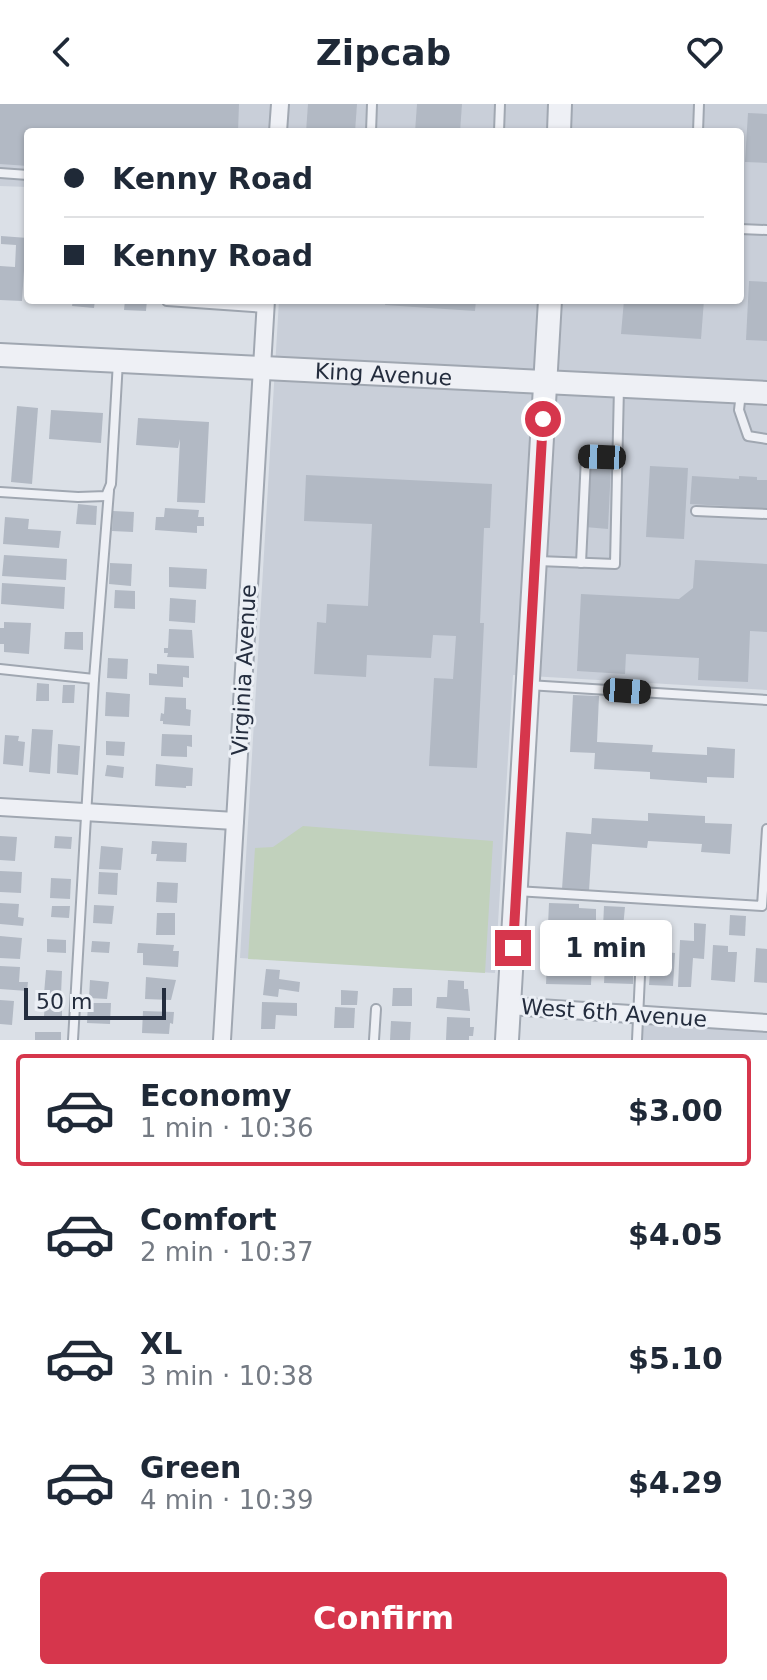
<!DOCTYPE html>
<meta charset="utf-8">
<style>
:root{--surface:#fff;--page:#f2f2f3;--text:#1f2937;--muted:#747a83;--line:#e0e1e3;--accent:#d6364c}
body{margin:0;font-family:"DejaVu Sans",sans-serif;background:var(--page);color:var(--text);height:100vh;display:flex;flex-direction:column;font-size:30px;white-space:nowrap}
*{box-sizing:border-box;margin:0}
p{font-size:26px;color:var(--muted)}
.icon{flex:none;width:44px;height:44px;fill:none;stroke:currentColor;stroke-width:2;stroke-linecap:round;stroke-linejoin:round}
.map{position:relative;height:936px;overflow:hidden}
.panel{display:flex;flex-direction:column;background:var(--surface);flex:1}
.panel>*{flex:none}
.hud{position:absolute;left:24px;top:24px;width:720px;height:176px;border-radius:8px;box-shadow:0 2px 6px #0004;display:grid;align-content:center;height:176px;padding:0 40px;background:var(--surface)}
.scale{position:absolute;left:24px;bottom:20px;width:142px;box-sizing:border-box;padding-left:8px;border:4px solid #242d3e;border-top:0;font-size:22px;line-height:28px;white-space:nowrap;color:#242d3e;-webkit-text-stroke:6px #ebeff5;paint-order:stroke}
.end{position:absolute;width:36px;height:36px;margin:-18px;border:10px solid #d6364c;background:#fff;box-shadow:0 0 0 4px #fff}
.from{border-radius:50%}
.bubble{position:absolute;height:56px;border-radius:8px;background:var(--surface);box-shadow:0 2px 6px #0004;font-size:26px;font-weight:800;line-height:56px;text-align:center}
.car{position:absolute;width:24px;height:48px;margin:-24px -12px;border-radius:10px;box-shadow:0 0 6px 2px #0007;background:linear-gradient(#222 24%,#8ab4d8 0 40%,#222 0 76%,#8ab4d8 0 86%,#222 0)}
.hud b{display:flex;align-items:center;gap:28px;height:76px;font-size:30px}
.hud b+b{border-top:2px solid var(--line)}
.hud i{width:20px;height:20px;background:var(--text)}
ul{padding:14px 0 0;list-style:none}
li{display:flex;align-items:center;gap:24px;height:112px;margin:0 16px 12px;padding:0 24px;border:4px solid transparent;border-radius:8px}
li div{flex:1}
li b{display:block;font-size:30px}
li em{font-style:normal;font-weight:800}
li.on{border-color:var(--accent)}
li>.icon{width:72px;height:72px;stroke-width:1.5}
.action{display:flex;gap:16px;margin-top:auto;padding:16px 40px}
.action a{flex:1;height:92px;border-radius:8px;background:var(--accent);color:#fff;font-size:32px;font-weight:800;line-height:92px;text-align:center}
header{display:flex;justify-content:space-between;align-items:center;height:104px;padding:0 40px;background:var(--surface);font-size:36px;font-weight:800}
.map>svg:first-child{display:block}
.built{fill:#c9cfd9}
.green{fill:#c1d1bc}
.building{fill:#b2b9c4}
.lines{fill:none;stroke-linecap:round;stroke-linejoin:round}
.service-casing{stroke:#a0a7b1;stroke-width:12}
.minor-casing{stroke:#a0a7b1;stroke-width:20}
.tertiary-casing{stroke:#a0a7b1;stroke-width:26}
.service{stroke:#eef0f5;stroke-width:8}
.minor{stroke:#eef0f5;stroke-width:16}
.tertiary{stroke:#eef0f5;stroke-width:22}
.route{stroke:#d6364c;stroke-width:10}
.labels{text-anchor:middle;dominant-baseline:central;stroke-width:6;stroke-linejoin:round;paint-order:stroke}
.street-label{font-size:22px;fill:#242d3e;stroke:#ebeff5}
</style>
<header><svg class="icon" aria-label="back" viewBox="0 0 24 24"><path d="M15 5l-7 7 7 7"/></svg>Zipcab<svg class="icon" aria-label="heart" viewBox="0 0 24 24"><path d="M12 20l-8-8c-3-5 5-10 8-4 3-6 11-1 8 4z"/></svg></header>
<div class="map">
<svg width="767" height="936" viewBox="0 0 767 936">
<rect width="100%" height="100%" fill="#dbe0e7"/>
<g class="built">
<polygon points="0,0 767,0 767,586 513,571 495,869 240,854 279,196 740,196 740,28 28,28 28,83 0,82"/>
<polygon points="639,907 767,916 767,936 637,936"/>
</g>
<polygon class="green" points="303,722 493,737 485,869 248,855 255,744 273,743"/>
<g class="building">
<polygon points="0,0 239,0 238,28 28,28 28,62 0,60"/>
<polygon points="308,0 357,0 355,28 306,28"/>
<polygon points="417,0 462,0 460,28 415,28"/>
<polygon points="748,9 767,10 767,59 745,58"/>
<polygon points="1,132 28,134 28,166 24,166 22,197 0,196 0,162 15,163 16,141 1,140"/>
<polygon points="749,177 767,178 767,237 746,236"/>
<polygon points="73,196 95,196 94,204 72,202"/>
<polygon points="125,196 147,196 146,207 124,206"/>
<polygon points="386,196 476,196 475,207 385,201"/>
<polygon points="624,196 704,196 701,235 621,230"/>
<polygon points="17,302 38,304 32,380 11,378"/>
<polygon points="51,306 103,309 101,339 49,335"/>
<polygon points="138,314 209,318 205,399 177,398 180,335 178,344 136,341"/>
<polygon points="588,360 611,362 608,425 585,423"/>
<polygon points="650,362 688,364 684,435 646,433"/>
<polygon points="306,371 492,380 490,424 484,424 480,519 484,519 477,664 429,662 434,574 453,575 456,532 433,531 431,554 367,551 366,573 314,570 317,518 326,519 327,500 368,502 372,420 304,417"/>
<polygon points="692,372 739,375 739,372 757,373 757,376 767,376 767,405 753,404 753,407 742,407 742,403 690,400"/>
<polygon points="78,400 97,402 96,421 76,420"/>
<polygon points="165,404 199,406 198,413 204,413 204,422 197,422 197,429 155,426 156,413 164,413"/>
<polygon points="113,407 134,408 133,428 112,427"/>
<polygon points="5,413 29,415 28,425 61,427 59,444 3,440"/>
<polygon points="4,451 67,455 66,476 2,472"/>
<polygon points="695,456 767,460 767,528 750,527 748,578 698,576 699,554 626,550 625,570 577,567 581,490 679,495 693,484"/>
<polygon points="110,459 132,460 131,482 109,480"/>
<polygon points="169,463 207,465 206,485 169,483"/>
<polygon points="2,479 65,483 64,505 1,500"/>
<polygon points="115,486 135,487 135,505 114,504"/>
<polygon points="170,494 196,496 195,519 169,517"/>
<polygon points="4,518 31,519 29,550 4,548 4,540 0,540 0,524 4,524"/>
<polygon points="169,525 192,526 194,554 167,553 168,549 164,549 164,544 168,544"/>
<polygon points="65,528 83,528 83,546 64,545"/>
<polygon points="108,554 128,555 127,575 107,574"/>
<polygon points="157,560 189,562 189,574 183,573 183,583 149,581 149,569 157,570"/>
<polygon points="37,579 49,580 49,597 36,597"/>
<polygon points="63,581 75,581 74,599 62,599"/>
<polygon points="106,588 130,590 129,613 105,612"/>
<polygon points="573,591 599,592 597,638 653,641 652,648 707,651 707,643 735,645 734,674 707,673 707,679 650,675 650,668 594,665 595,649 570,648"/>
<polygon points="165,593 186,594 186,605 191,606 190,622 163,620 163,617 160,617 161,609 164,610"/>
<polygon points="32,625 53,626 50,670 29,668"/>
<polygon points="162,630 192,631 192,643 187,642 187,653 161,652"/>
<polygon points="5,631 19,632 18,637 25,638 23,662 3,660"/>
<polygon points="106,637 125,638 124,652 106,651"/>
<polygon points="58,640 80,642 78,671 57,669"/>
<polygon points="156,660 193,664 192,682 186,682 186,684 155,682"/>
<polygon points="107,661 124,663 123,674 105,672"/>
<polygon points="648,709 705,712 705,719 732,720 730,750 701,748 702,740 648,737 647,744 592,740 589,787 562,785 566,728 591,730 592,714 648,717"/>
<polygon points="0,732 17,733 15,757 0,756"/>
<polygon points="55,732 72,733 71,745 54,744"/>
<polygon points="152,737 187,739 186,758 156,757 157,750 151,750"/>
<polygon points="101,742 123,744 121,766 99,765"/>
<polygon points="0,767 22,768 21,789 0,788"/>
<polygon points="99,768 118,769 117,791 98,790"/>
<polygon points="51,774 71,775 70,795 50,794"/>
<polygon points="157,778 178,779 177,799 156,798"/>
<polygon points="0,799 19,800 18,813 24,814 23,822 0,820"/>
<polygon points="549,799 579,800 579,804 596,805 596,817 578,817 577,825 552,824 553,821 548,821"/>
<polygon points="94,801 114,802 112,820 93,819"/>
<polygon points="52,802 70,802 69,814 51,813"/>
<polygon points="604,802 625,803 623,824 603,823"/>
<polygon points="157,809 175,809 175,831 156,831"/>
<polygon points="730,811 746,812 745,832 729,831"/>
<polygon points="694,819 706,820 704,855 693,854 691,883 678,883 680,836 694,837"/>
<polygon points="588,829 600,829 600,844 586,844 586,851 548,850 549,830 588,831"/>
<polygon points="612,831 634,832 633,853 611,852"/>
<polygon points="0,832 22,834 20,855 0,854"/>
<polygon points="47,835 66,836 66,849 47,848"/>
<polygon points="92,837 110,838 109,849 91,848"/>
<polygon points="138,839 174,841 173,847 179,847 178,863 143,861 143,849 137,849"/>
<polygon points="713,841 728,842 728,848 737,848 735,878 711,876"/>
<polygon points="652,842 667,843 666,848 675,849 673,882 649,881"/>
<polygon points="756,844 767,845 767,879 754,878"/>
<polygon points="547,856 592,858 591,881 546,880"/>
<polygon points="605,860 633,860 633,880 604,879"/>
<polygon points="0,862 20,863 19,878 28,878 27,887 0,885"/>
<polygon points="266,865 280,866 279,875 300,878 299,888 279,885 278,893 263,891"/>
<polygon points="46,866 62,867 61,891 44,890"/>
<polygon points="146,873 176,876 171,896 145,895"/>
<polygon points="90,876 109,878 107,895 89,894"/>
<polygon points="448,876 464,877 464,885 468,885 470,907 436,904 437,893 447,893"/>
<polygon points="393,884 412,884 412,902 392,902"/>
<polygon points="341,886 358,887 357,901 341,901"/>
<polygon points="0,896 14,897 12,921 0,920"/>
<polygon points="262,898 297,899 297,912 276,911 275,925 261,925"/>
<polygon points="88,899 111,899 110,920 87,919"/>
<polygon points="45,900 62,901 62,912 44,912"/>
<polygon points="335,903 355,904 354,924 334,924"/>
<polygon points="143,907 174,908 173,920 170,919 169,930 142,929"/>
<polygon points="447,913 470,914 470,923 474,923 473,932 469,932 469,936 446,936"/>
<polygon points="391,917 411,918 410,936 390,936"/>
<rect x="35" y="928" width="26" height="8"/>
</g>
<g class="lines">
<defs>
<g id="service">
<polyline points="371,28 372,0"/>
<polyline points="499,28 500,0"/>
<polyline points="698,28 699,0"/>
<polyline points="0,69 28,71"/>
<polyline points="740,125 767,126"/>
<polyline points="167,197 265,204"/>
<polyline points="741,289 739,306 748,332 767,335"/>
<polyline points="0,388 78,393 106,392 111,380 118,257"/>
<polyline points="696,407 767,410"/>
<polyline points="538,457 615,460 619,283"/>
<polyline points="581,459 586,353 618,354"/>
<polyline points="0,565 94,575"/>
<polyline points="528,581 767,596"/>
<polyline points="516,787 762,802 767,725"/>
<polyline points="73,936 94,575 109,387"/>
<polyline points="374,936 376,905"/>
<polyline points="637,936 642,829"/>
</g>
<g id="minor">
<polyline points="278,28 280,0"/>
<polyline points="0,703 235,717"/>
<polyline points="509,902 767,919"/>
<polyline points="222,936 266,196"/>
</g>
<g id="tertiary">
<polyline points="559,28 560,0"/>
<path id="s1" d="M0 251 767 289"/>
<polyline points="507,936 550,196"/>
</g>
</defs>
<use href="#service" class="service-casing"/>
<use href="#minor" class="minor-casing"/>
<use href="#tertiary" class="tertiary-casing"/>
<use href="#service" class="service"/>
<use href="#minor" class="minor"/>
<use href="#tertiary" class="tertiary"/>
</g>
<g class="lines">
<polyline class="route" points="513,844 543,315"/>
</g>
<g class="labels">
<g class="street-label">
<text stroke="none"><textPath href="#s1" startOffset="384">King Avenue</textPath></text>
<text transform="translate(244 566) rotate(-87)">Virginia Avenue</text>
<text transform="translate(614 909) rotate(4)">West 6th Avenue</text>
</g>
</g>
</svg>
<div class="scale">50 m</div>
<i class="end from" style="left:543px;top:315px"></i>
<i class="end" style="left:513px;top:844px"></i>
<div class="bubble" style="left:540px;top:816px;width:132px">1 min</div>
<i class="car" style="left:602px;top:353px;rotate:272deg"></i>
<i class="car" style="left:627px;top:587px;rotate:94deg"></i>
<div class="hud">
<b><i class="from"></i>Kenny Road</b>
<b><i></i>Kenny Road</b>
</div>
</div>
<section class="panel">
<ul>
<li class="on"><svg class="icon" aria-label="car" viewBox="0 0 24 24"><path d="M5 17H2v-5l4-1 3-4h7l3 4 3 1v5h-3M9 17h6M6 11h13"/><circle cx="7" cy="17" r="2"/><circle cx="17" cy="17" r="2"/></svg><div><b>Economy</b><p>1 min · 10:36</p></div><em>$3.00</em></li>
<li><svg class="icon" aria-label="car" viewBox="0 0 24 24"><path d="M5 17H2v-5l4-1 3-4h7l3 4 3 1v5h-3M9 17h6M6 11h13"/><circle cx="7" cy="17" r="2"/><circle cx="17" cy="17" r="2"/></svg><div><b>Comfort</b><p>2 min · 10:37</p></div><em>$4.05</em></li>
<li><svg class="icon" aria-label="car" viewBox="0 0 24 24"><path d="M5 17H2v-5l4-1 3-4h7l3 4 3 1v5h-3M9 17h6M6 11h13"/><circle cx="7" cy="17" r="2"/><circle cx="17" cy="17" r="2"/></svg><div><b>XL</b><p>3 min · 10:38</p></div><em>$5.10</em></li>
<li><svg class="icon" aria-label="car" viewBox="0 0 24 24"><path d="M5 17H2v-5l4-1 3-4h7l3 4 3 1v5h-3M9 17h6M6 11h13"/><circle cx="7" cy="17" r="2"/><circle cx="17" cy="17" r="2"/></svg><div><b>Green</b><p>4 min · 10:39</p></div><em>$4.29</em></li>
</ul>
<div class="action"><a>Confirm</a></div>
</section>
